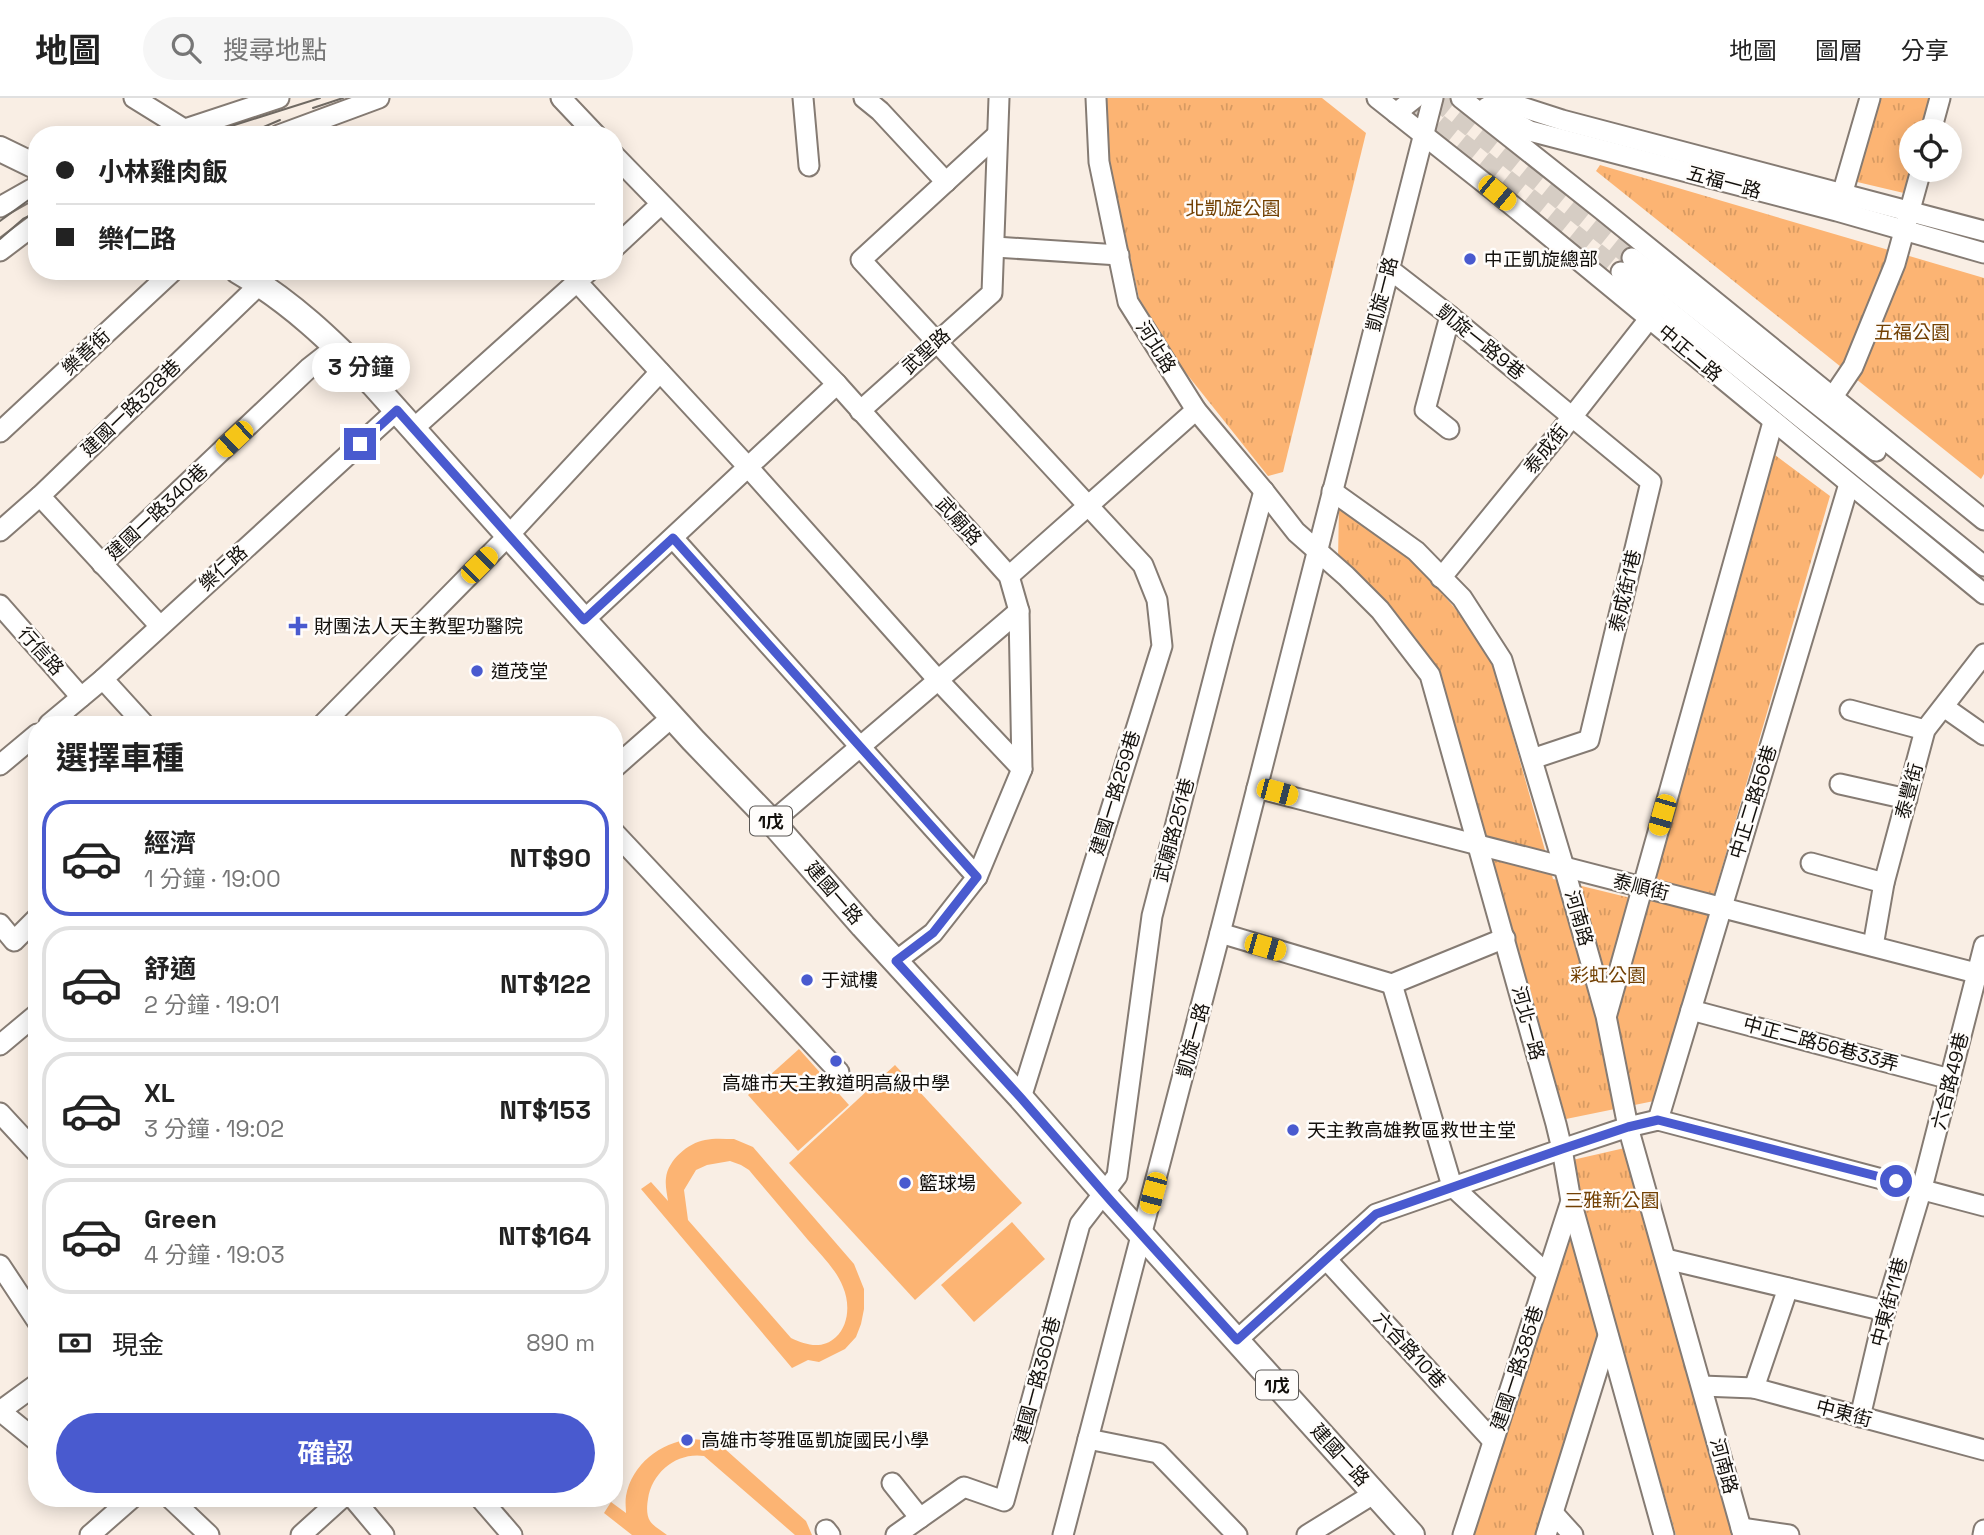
<!DOCTYPE html>
<html lang="zh-TW">
<meta charset="utf-8">
<style>
:root{--surface:#fff;--page:#f6f6f6;--text:#222;--muted:#767676;--line:#e0e0e0;--accent:#495acf}
body{margin:0;font-family:"Space Grotesk","Noto Sans TC",sans-serif;background:var(--page);color:var(--text);height:100vh;display:flex;flex-direction:column;font-size:26px;white-space:nowrap}
*{box-sizing:border-box;margin:0}
p{font-size:23px;color:var(--muted)}
.icon{flex:none;width:38px;height:38px;fill:none;stroke:currentColor;stroke-width:2;stroke-linecap:round;stroke-linejoin:round}
.map{position:relative;flex:1;overflow:hidden}
.side{position:absolute;left:28px;top:618px;width:595px;height:791px;display:flex;flex-direction:column;background:var(--surface);border-radius:28px;box-shadow:0 4px 18px #0003}
.side>*{flex:none}
.guide{position:absolute;left:28px;top:28px;width:595px;height:154px;border-radius:28px;box-shadow:0 4px 18px #0003;display:grid;align-content:center;height:154px;padding:0 28px;background:var(--surface)}
.tools{position:absolute;left:1899px;top:21px;display:grid;gap:14px}
.tools a{display:grid;place-items:center;width:63px;height:63px;border-radius:50%;background:var(--surface);box-shadow:0 4px 18px #0003;font-size:35px}
.end{position:absolute;width:32px;height:32px;margin:-16px;border:9px solid #495acf;background:#fff;box-shadow:0 0 0 4px #fff}
.from{border-radius:50%}
.bubble{position:absolute;height:49px;border-radius:24px;background:var(--surface);box-shadow:0 4px 18px #0003;font-size:23px;font-weight:600;line-height:49px;text-align:center}
.car{position:absolute;width:21px;height:42px;margin:-21px -10px;border-radius:9px;box-shadow:0 0 5px 2px #0007;background:linear-gradient(#f5c518 24%,#345 0 40%,#f5c518 0 76%,#345 0 86%,#f5c518 0)}
.guide b{display:flex;align-items:center;gap:24px;height:66px;font-size:26px}
.guide b+b{border-top:2px solid var(--line)}
.guide i{width:18px;height:18px;background:var(--text)}
ul{padding:0;list-style:none}
li{display:flex;align-items:center;gap:21px;height:116px;margin:0 14px 10px;padding:0 14px;border:4px solid var(--line);border-radius:28px}
li div{flex:1}
li b{display:block;font-size:26px}
li em{font-style:normal;font-weight:600}
li.current{border-color:var(--accent)}
li>.icon{width:63px;height:63px;stroke-width:1.5}
h2{padding:0 28px;font-size:32px;line-height:84px}
.pay{display:flex;align-items:center;gap:18px;height:77px;padding:0 28px;font-size:26px}
.pay p{margin-inline-start:auto}
.button{display:flex;gap:14px;margin-top:auto;padding:14px 28px}
.button a{flex:1;height:80px;border-radius:42px;background:var(--accent);color:#fff;font-size:28px;font-weight:600;line-height:80px;text-align:center}
header{display:flex;align-items:center;gap:42px;box-sizing:border-box;height:98px;padding:0 35px;background:var(--surface);border-bottom:2px solid var(--line)}
header strong{font-size:33px}
nav{display:flex;gap:38px;margin-inline-start:auto;font-size:24px}
.search{width:490px;height:63px;background:var(--page);display:flex;align-items:center;gap:18px;box-sizing:border-box;padding:0 24px;border-radius:38px;color:var(--muted);font-size:26px}
.map>svg:first-child{display:block}
.park{fill:url(#park-tufts)}
.garden{fill:#fcb473;fill-rule:evenodd}
.lines{fill:none;stroke-linecap:round;stroke-linejoin:round}
.minor-tunnel{stroke:#d6cdc4;stroke-width:19;stroke-dasharray:19 10;stroke-linecap:butt}
.minor-casing{stroke:#857b73;stroke-width:23}
.major-casing{stroke:#857b73;stroke-width:28}
.minor{stroke:#fff;stroke-width:19}
.major{stroke:#fff;stroke-width:24}
.tram{stroke:#706a63;stroke-width:2}
.route{stroke:#495acf;stroke-width:9}
.poi-dot{fill:#495acf;stroke:#fffdfb;stroke-width:2.5}
.labels{text-anchor:middle;dominant-baseline:central;stroke-width:5;stroke-linejoin:round;paint-order:stroke}
.shield{fill:#fffdfb;stroke:#5a5754;stroke-width:2}
.shield-label{font-size:18px;font-weight:bold;fill:#13100c}
.street-label{font-size:19px;fill:#13100c;stroke:#fffdfb}
.park-label{font-size:19px;fill:#724003;stroke:#fffdfb}
.poi-label{font-size:19px;fill:#13100c;stroke:#fffdfb;text-anchor:start}
</style>
<header>
<strong>地圖</strong>
<div class="search"><svg class="icon" aria-label="search" viewBox="0 0 24 24"><circle cx="10" cy="10" r="6"/><path d="M15 15l6 6"/></svg>搜尋地點</div>
<nav><a>地圖</a><a>圖層</a><a>分享</a></nav>
</header>
<div class="map">
<svg width="1984" height="1437" viewBox="0 0 1984 1437">
<defs>
<pattern id="park-tufts" width="24" height="20" patternUnits="userSpaceOnUse" patternTransform="scale(1.75)"><rect width="24" height="20" fill="#fcb473"/><path d="M3 7l-1-3M5 7V3M7 7l1-3M15 17l-1-3M17 17v-4M19 17l1-3" fill="none" stroke="#d79a62"/></pattern>
</defs>
<rect width="100%" height="100%" fill="#f9eee4"/>
<g class="park">
<polygon points="1105,0 1322,0 1366,35 1283,374 1268,378 1178,265 1139,200 1109,63"/>
<polygon points="1875,0 1934,0 1925,33 1911,33 1911,72 1915,72 1908,96 1853,83"/>
<polygon points="1600,67 1984,180 1984,376 1981,381 1596,73"/>
<polygon points="1771,354 1830,398 1654,1003 1566,1021 1449,606 1416,540 1338,461 1339,409 1411,461 1454,509 1492,563 1553,781 1643,803"/>
<polygon points="1629,1049 1737,1437 1676,1437 1568,1063"/>
<polygon points="1570,1132 1601,1237 1540,1437 1470,1437"/>
</g>
<g class="garden">
<polygon points="799,951 849,1007 798,1053 748,997"/>
<polygon points="895,967 1022,1105 915,1202 789,1065"/>
<path d="M734 1041 753 1049 854 1166 864 1191V1211L861 1226 856 1239 845 1251 819 1264 808 1262 792 1270 641 1091 651 1084 668 1103C667 1096 665 1087 666 1080 668 1062 688 1045 705 1042 714 1040 724 1041 734 1041ZM730 1063 741 1067 749 1072C769 1096 789 1119 808 1142 821 1157 836 1171 843 1189 850 1205 849 1227 836 1239 822 1252 806 1247 791 1240L688 1122 684 1092 696 1072 707 1067Z"/>
<polygon points="1012,1124 1045,1161 974,1224 941,1187"/>
<path d="M691 1341 716 1343 806 1423 812 1437H795L704 1358C677 1354 652 1374 648 1401 647 1407 646 1417 650 1423 653 1428 662 1433 667 1437H632L604 1415 611 1404 626 1415C626 1410 625 1404 626 1398 632 1366 660 1345 691 1341Z"/>
</g>
<g class="lines">
<g class="minor-tunnel">
<polyline points="1434,0 1632,160"/>
<polyline points="1416,7 1621,174"/>
</g>
<defs>
<g id="minor">
<polyline points="134,0 184,31"/>
<polyline points="561,0 596,37"/>
<polyline points="803,0 809,68"/>
<polyline points="864,0 880,13 946,84"/>
<polyline points="1096,0 1099,64 1128,204 1196,312 1264,393 1296,434 1346,478 1380,512 1430,577 1556,1026 1562,1051 1571,1103 1664,1437"/>
<polyline points="1377,0 1497,95 1984,496"/>
<polyline points="1461,0 1601,111 1984,422"/>
<polyline points="1494,0 1562,22 1984,133"/>
<polyline points="1487,9 1530,33 1837,113 1984,155"/>
<polyline points="1396,15 1415,0"/>
<polyline points="1931,33 1940,0"/>
<polyline points="167,37 279,0"/>
<polyline points="279,37 379,0"/>
<polyline points="997,37 861,162 1143,467 1157,502 1162,548 1021,1000"/>
<polyline points="614,57 837,286 1009,478 1019,513 1022,671 977,779 933,835 896,863"/>
<polyline points="1839,107 1870,0"/>
<polyline points="0,109 37,88"/>
<polyline points="995,149 1119,157"/>
<polyline points="614,150 661,106"/>
<polyline points="0,153 37,125"/>
<polyline points="1632,160 1876,353"/>
<polyline points="1388,170 1450,218 1651,384 1589,642 1532,661"/>
<polyline points="1621,174 1984,468"/>
<polyline points="577,184 748,369 938,582 1022,671"/>
<polyline points="1832,300 1853,269 1895,166 1921,72"/>
<polyline points="860,313 992,195 999,0"/>
<polyline points="413,331 589,173"/>
<polyline points="1449,331 1425,312 1450,218"/>
<polyline points="0,334 173,173"/>
<polyline points="1332,393 1416,453 1462,500 1502,562 1564,769 1606,918 1628,1029 1743,1437"/>
<polyline points="40,398 159,527"/>
<polyline points="0,433 40,398 260,186"/>
<polyline points="673,440 977,779"/>
<polyline points="102,466 309,270 337,248"/>
<polyline points="1009,478 1196,312"/>
<polyline points="1441,480 1572,319 1649,221"/>
<polyline points="0,507 81,599"/>
<polyline points="584,522 837,286"/>
<polyline points="103,581 144,626"/>
<polyline points="1944,609 1984,637"/>
<polyline points="1850,612 1925,632"/>
<polyline points="49,626 103,581 397,312"/>
<polyline points="323,626 509,437 660,274"/>
<polyline points="0,667 37,636"/>
<polyline points="614,670 672,619"/>
<polyline points="1840,686 1907,701"/>
<polyline points="1257,690 1984,877"/>
<polyline points="772,724 1019,513"/>
<polyline points="614,734 839,974"/>
<polyline points="1811,765 1884,785"/>
<polyline points="0,826 14,843 37,820"/>
<polyline points="1220,835 1392,886 1505,840"/>
<polyline points="1873,848 1884,785 1925,632 1984,556"/>
<polyline points="1392,886 1452,1088 1547,1176"/>
<polyline points="1691,912 1950,981"/>
<polyline points="1607,916 1773,324"/>
<polyline points="0,947 37,916"/>
<polyline points="0,1015 37,1055"/>
<polyline points="1658,1022 1849,386"/>
<polyline points="1326,1161 1493,1343"/>
<polyline points="1666,1161 1885,1213"/>
<polyline points="0,1167 37,1223"/>
<polyline points="1237,1242 1376,1116 1562,1051 1628,1029 1658,1022 1984,1108"/>
<polyline points="37,1286 0,1313 37,1343"/>
<polyline points="1702,1288 1754,1290 1984,1352"/>
<polyline points="1754,1290 1788,1190"/>
<polyline points="1860,1319 1885,1213 1922,1090 1984,848"/>
<polyline points="1088,1341 1158,1355 1237,1437"/>
<polyline points="892,1385 920,1420"/>
<polyline points="170,1400 209,1437"/>
<polyline points="353,1400 384,1437"/>
<polyline points="480,1400 512,1437"/>
<polyline points="1553,1415 1573,1437"/>
<polyline points="1741,1430 1789,1437"/>
<polyline points="826,1432 830,1437"/>
<polyline points="90,1437 132,1400"/>
<polyline points="301,1437 342,1400"/>
<polyline points="896,1437 964,1389 1004,1403 1080,1126 1117,1078 1152,818 1223,544 1264,393"/>
<polyline points="1063,1437 1220,835 1433,0"/>
<polyline points="1307,1437 1375,1395"/>
<polyline points="1463,1437 1571,1103"/>
<polyline points="1546,1437 1608,1238"/>
<polyline points="1983,1437 1984,1432"/>
</g>
<g id="major">
<polyline points="0,51 37,69"/>
<path d="M238 173C290 203 332 243 373 286L584 522 693 642 772 724 863 828 1021 1000 1111 1103 1412 1437"/>
</g>
</defs>
<use href="#minor" class="minor-casing"/>
<use href="#major" class="major-casing"/>
<use href="#minor" class="minor"/>
<use href="#major" class="major"/>
<g class="tram">
<polyline points="313,10 343,0"/>
<polyline points="203,37 320,0"/>
<polyline points="245,37 280,22"/>
<polyline points="0,123 37,96"/>
<polyline points="0,141 23,121 37,114"/>
</g>
</g>
<g class="lines">
<polyline class="route" points="360,346 397,312 584,522 673,440 977,779 933,835 896,863 1021,1000 1111,1103 1237,1242 1376,1116 1562,1051 1628,1029 1658,1022 1896,1083"/>
</g>
<g class="poi-dot">
<circle cx="1470" cy="161" r="7"/>
<path d="M294.5 517.5h7v7h7v7h-7v7h-7v-7h-7v-7h7z"/>
<circle cx="477" cy="573" r="7"/>
<circle cx="807" cy="882" r="7"/>
<circle cx="836" cy="963" r="7"/>
<circle cx="1293" cy="1032" r="7"/>
<circle cx="905" cy="1085" r="7"/>
<circle cx="687" cy="1342" r="7"/>
</g>
<g class="labels">
<g class="shield">
<rect x="750" y="708.5" width="42" height="29" rx="5"/>
<rect x="1256" y="1272.5" width="42" height="29" rx="5"/>
</g>
<g class="shield-label">
<text x="771" y="723">1戊</text>
<text x="1277" y="1287">1戊</text>
</g>
<g class="street-label">
<text transform="translate(1724 84) rotate(15)">五福一路</text>
<text transform="translate(1382 196) rotate(-76)">凱旋一路</text>
<text transform="translate(1481 244) rotate(39)">凱旋一路9巷</text>
<text transform="translate(1156 249) rotate(58)">河北路</text>
<text transform="translate(926 253) rotate(-42)">武聖路</text>
<text transform="translate(86 254) rotate(-43)">樂善街</text>
<text transform="translate(1690 255) rotate(40)">中正二路</text>
<text transform="translate(131 310) rotate(-44)">建國一路328巷</text>
<text transform="translate(1546 351) rotate(-51)">泰成街</text>
<text transform="translate(157 414) rotate(-43)">建國一路340巷</text>
<text transform="translate(959 423) rotate(48)">武廟路</text>
<text transform="translate(223 470) rotate(-42)">樂仁路</text>
<text transform="translate(1625 493) rotate(-77)">泰成街1巷</text>
<text transform="translate(41 553) rotate(48)">行信路</text>
<text transform="translate(1909 693) rotate(-75)">泰豐街</text>
<text transform="translate(1115 695) rotate(-73)">建國一路259巷</text>
<text transform="translate(1753 704) rotate(-73)">中正二路56巷</text>
<text transform="translate(1174 732) rotate(-75)">武廟路251巷</text>
<text transform="translate(1641 789) rotate(14)">泰順街</text>
<text transform="translate(834 795) rotate(49)">建國一路</text>
<text transform="translate(1579 820) rotate(74)">河南路</text>
<text transform="translate(1528 925) rotate(75)">河北一路</text>
<text transform="translate(1193 942) rotate(-75)">凱旋一路</text>
<text transform="translate(1821 946) rotate(15)">中正二路56巷33弄</text>
<text transform="translate(1950 983) rotate(-76)">六合路49巷</text>
<text transform="translate(1889 1204) rotate(-75)">中東街11巷</text>
<text transform="translate(1410 1252) rotate(47)">六合路10巷</text>
<text transform="translate(1517 1270) rotate(-72)">建國一路385巷</text>
<text transform="translate(1037 1282) rotate(-75)">建國一路360巷</text>
<text transform="translate(1844 1315) rotate(15)">中東街</text>
<text transform="translate(1340 1357) rotate(48)">建國一路</text>
<text transform="translate(1724 1368) rotate(75)">河南路</text>
</g>
<g class="park-label">
<text x="1233" y="110">北凱旋公園</text>
<text x="1912" y="234">五福公園</text>
<text x="1608" y="877">彩虹公園</text>
<text x="1612" y="1102">三雅新公園</text>
</g>
<g class="poi-label">
<text x="1484" y="161">中正凱旋總部</text>
<text x="314" y="528">財團法人天主教聖功醫院</text>
<text x="491" y="573">道茂堂</text>
<text x="821" y="882">于斌樓</text>
<text x="836" y="985" text-anchor="middle">高雄市天主教道明高級中學</text>
<text x="1307" y="1032">天主教高雄教區救世主堂</text>
<text x="919" y="1085">籃球場</text>
<text x="701" y="1342">高雄市苓雅區凱旋國民小學</text>
</g>
</g>
</svg>
<div class="tools">
<a><svg class="icon" aria-label="locate" viewBox="0 0 24 24"><circle cx="12" cy="12" r="6"/><path d="M12 2v4M12 18v4M2 12h4M18 12h4"/></svg></a>
</div>
<i class="end from" style="left:1896px;top:1083px"></i>
<i class="end" style="left:360px;top:346px"></i>
<div class="bubble" style="left:312px;top:245px;width:98px">3 分鐘</div>
<i class="car" style="left:1497px;top:95px;rotate:130deg"></i>
<i class="car" style="left:234px;top:341px;rotate:227deg"></i>
<i class="car" style="left:479px;top:467px;rotate:45deg"></i>
<i class="car" style="left:1277px;top:694px;rotate:105deg"></i>
<i class="car" style="left:1662px;top:717px;rotate:196deg"></i>
<i class="car" style="left:1265px;top:849px;rotate:106deg"></i>
<i class="car" style="left:1153px;top:1095px;rotate:195deg"></i>
<div class="guide">
<b><i class="from"></i>小林雞肉飯</b>
<b><i></i>樂仁路</b>
</div>
<section class="side">
<h2>選擇車種</h2>
<ul>
<li class="current"><svg class="icon" aria-label="car" viewBox="0 0 24 24"><path d="M5 17H2v-5l4-1 3-4h7l3 4 3 1v5h-3M9 17h6M6 11h13"/><circle cx="7" cy="17" r="2"/><circle cx="17" cy="17" r="2"/></svg><div><b>經濟</b><p>1 分鐘 · 19:00</p></div><em>NT$90</em></li>
<li><svg class="icon" aria-label="car" viewBox="0 0 24 24"><path d="M5 17H2v-5l4-1 3-4h7l3 4 3 1v5h-3M9 17h6M6 11h13"/><circle cx="7" cy="17" r="2"/><circle cx="17" cy="17" r="2"/></svg><div><b>舒適</b><p>2 分鐘 · 19:01</p></div><em>NT$122</em></li>
<li><svg class="icon" aria-label="car" viewBox="0 0 24 24"><path d="M5 17H2v-5l4-1 3-4h7l3 4 3 1v5h-3M9 17h6M6 11h13"/><circle cx="7" cy="17" r="2"/><circle cx="17" cy="17" r="2"/></svg><div><b>XL</b><p>3 分鐘 · 19:02</p></div><em>NT$153</em></li>
<li><svg class="icon" aria-label="car" viewBox="0 0 24 24"><path d="M5 17H2v-5l4-1 3-4h7l3 4 3 1v5h-3M9 17h6M6 11h13"/><circle cx="7" cy="17" r="2"/><circle cx="17" cy="17" r="2"/></svg><div><b>Green</b><p>4 分鐘 · 19:03</p></div><em>NT$164</em></li>
</ul>
<div class="pay"><svg class="icon" aria-label="cash" viewBox="0 0 24 24"><path d="M3 7h18v10H3z"/><circle cx="12" cy="12" r="2"/></svg>現金<p>890 m</p></div>
<div class="button"><a>確認</a></div>
</section>
</div>
